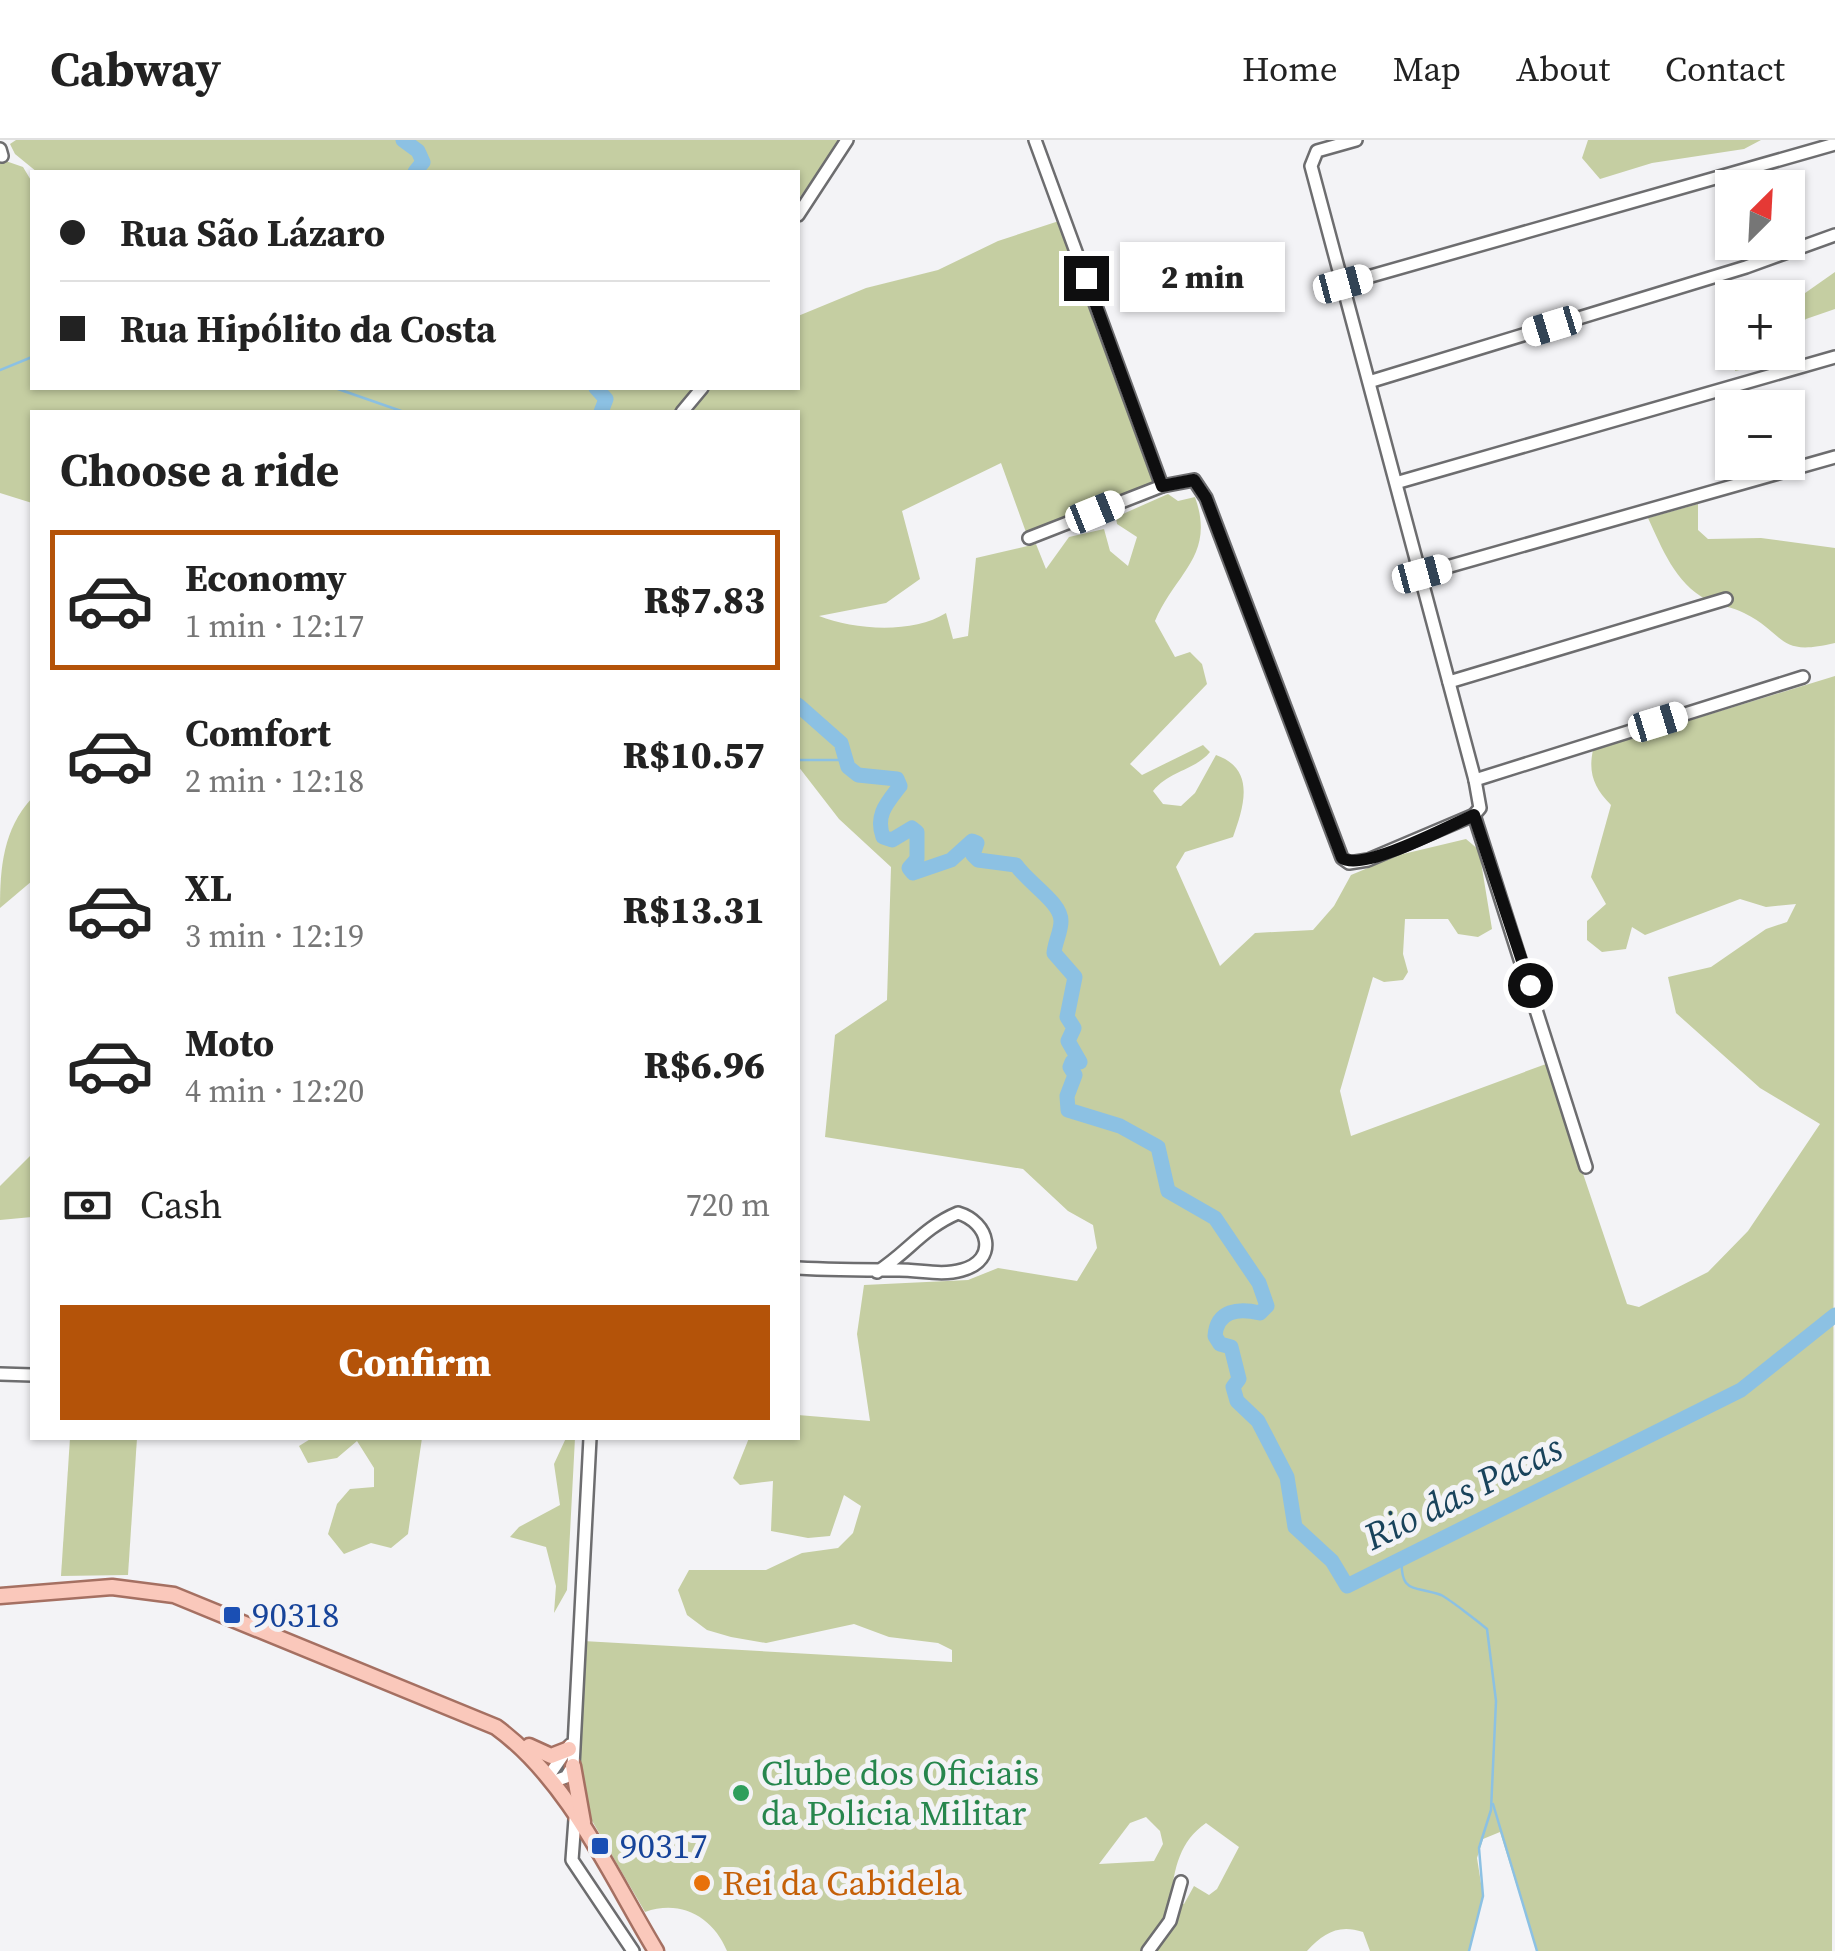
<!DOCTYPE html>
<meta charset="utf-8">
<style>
:root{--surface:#fff;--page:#f6f6f6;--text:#222;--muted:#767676;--line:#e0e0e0;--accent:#b45309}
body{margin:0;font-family:"Source Serif 4",serif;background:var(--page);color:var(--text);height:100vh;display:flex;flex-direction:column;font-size:38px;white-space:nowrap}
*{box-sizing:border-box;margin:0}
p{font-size:32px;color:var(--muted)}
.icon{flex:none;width:55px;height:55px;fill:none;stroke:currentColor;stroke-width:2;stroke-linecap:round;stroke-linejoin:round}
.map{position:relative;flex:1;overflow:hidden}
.details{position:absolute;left:30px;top:270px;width:770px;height:1030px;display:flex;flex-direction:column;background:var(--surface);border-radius:0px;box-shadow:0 2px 8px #0004}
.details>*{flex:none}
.guide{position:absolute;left:30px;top:30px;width:770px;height:220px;border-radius:0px;box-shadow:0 2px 8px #0004;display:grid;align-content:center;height:220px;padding:0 30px;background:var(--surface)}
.needle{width:65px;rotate:24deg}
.tools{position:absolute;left:1715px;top:30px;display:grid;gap:20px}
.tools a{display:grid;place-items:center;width:90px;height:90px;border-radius:0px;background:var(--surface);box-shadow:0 2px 8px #0004;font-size:50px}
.end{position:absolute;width:45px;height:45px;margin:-22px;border:12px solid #0e0e0f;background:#fff;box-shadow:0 0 0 5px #fff}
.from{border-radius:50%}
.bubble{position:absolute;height:70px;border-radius:0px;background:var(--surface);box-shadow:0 2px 8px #0004;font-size:32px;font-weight:800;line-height:70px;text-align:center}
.car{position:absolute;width:30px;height:60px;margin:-30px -15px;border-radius:12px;box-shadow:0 0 8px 2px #0007;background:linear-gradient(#fff 24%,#345 0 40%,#fff 0 76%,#345 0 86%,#fff 0)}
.guide b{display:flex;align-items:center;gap:35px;height:95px;font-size:38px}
.guide b+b{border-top:2px solid var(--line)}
.guide i{width:25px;height:25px;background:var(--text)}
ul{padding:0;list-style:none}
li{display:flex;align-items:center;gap:30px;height:140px;margin:0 20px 15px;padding:0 10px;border:5px solid transparent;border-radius:0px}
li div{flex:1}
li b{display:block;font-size:38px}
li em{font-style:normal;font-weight:800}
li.current{border-color:var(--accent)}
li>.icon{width:90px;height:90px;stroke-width:1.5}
h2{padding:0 30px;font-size:45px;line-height:120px}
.pay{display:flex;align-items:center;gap:25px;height:110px;padding:0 30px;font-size:38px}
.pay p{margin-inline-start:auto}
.cta{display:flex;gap:20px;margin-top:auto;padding:20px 30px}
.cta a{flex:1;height:115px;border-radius:0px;background:var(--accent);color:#fff;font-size:40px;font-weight:800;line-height:115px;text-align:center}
header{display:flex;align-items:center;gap:60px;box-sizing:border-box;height:140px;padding:0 50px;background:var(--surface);border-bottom:2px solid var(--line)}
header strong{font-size:48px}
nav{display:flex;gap:55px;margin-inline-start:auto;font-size:35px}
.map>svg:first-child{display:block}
.green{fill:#c5cea2;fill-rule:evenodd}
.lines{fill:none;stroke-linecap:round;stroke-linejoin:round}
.stream{stroke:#8cc1e3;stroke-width:2.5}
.river{stroke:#8cc1e3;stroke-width:15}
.minor-casing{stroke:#6d6d6f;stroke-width:16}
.major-casing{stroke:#a57062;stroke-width:19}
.minor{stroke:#fff;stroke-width:11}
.major{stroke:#fac8bb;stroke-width:14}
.route{stroke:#0e0e0f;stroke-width:12}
.transit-dot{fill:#1a4fb4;stroke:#f3f3f6;stroke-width:4}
.leisure-dot{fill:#2e9e5b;stroke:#f3f3f6;stroke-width:4}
.food-dot{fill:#e8710a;stroke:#f3f3f6;stroke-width:4}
.labels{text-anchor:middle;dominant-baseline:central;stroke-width:10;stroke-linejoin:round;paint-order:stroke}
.transit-label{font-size:35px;fill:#164399;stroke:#f3f3f6;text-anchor:start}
.leisure-label{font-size:35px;fill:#27864d;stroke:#f3f3f6;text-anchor:start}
.food-label{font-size:35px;fill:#c56008;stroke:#f3f3f6;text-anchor:start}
.water-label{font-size:38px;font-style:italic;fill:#19435b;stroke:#f3f3f6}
</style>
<header>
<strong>Cabway</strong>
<nav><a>Home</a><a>Map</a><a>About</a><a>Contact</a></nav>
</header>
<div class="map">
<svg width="1835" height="1811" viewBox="0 0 1835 1811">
<rect width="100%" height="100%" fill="#f3f3f6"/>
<g class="green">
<polygon points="16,0 840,0 798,60 798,32 37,32 15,14 10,4"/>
<polygon points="1588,0 1761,0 1744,9 1652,23 1600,39 1582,18"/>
<path d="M0 19 23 27 32 42V248H798V176L866 148 938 130 998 101 1062 80 1157 344 1027 395 1001 323 902 371 920 439 886 463 819 476C854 490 913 494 946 473L953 499 968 496 976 418 1036 404 1046 429 1069 397 1104 389 1110 411 1128 426 1137 397 1117 384 1116 377 1168 354 1178 361 1195 357C1216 416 1175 433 1155 481L1175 517 1190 512 1202 524 1207 544 1130 624 1142 635 1203 605 1210 612C1194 631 1170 630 1153 651L1163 664 1181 666 1195 653 1216 615C1256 629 1244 666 1233 697L1185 712 1176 727 1220 826 1255 793 1313 790 1334 766 1351 735 1399 715 1466 699 1479 710 1492 789 1478 797 1458 794 1448 779H1405L1403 814 1408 832 1403 840 1384 842 1373 837 1340 951 1351 996 1546 924 1627 1164 1639 1167 1708 1132 1748 1091 1820 984 1760 948 1676 873 1668 837 1711 827 1766 789 1787 782 1796 764 1766 767 1740 759 1645 795 1632 787 1626 809 1602 812 1587 800V781L1606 764 1591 737 1611 665C1594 648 1588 633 1593 610L1835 536 1832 1811H1537L1500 1692 1483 1699 1477 1718 1483 1756 1469 1811H1370L1363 1792C1338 1784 1324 1793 1307 1811H727C713 1777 681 1759 645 1772L584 1667 579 1638 583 1501 952 1522V1510L938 1503 889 1497 854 1484 766 1503 731 1497 707 1490 687 1475 678 1450 689 1430H766L802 1413 838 1408 853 1393 861 1366 844 1355 830 1396 808 1398 771 1391 773 1341 740 1345 733 1338 749 1298H798V1275L870 1281 857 1194 864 1145 968 1140 998 1128 1077 1141 1097 1108 1093 1085 1068 1071 1023 1029 825 997 835 895 887 860 891 727 839 679 798 626V272H32V363L0 353ZM1146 1677 1160 1691 1163 1704 1154 1721 1099 1724 1130 1683ZM1206 1683 1239 1707 1217 1749 1209 1755 1194 1746 1184 1764 1171 1759C1174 1728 1180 1701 1206 1683Z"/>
<polygon points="1835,132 1835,169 1806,179 1788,194 1788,165"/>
<polygon points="1736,213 1736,212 1778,213 1775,222 1735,231"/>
<path d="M1698 364V390L1708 399 1761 398 1835 408V503C1776 517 1788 495 1744 473 1733 467 1719 466 1707 460 1675 443 1662 408 1648 378Z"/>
<path d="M32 658V741L0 768C0 728 3 689 32 658Z"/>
<polygon points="32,1014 32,1077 0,1080 0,1046"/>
<polygon points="70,1298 137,1298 128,1435 61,1436"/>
<polygon points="312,1298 422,1298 408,1394 391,1408 371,1403 344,1414 328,1394 337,1364 350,1349 374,1347 374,1328 357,1301 337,1318 308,1323 299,1306"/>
<polygon points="566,1298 575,1298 567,1450 554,1473 556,1446 546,1407 510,1397 519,1387 560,1365 554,1324"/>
</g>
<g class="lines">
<g class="stream">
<polyline points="0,230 32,217"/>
<polyline points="335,248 404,272"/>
<polyline points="798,620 847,620"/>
<path d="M1402 1415C1399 1455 1414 1445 1441 1455 1449 1459 1479 1482 1487 1489L1496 1561 1491 1670 1479 1708 1483 1756 1469 1811"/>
<polyline points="1493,1664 1537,1811"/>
</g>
<g class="river">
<polyline points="403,0 418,11 423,22 415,32"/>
<polyline points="596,248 606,259 601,272"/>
<path d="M798 565 841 603 848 627 858 635 897 639 900 646C887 663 875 675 883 697L892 700 912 688 917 692V719L909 728 913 733 951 720 972 701 977 703 973 715 978 720 1016 725C1029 744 1061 762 1061 781 1061 792 1055 802 1054 813L1075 837 1067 877 1074 888 1068 901 1080 922H1072L1070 927 1075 935 1067 956 1068 970 1120 986 1158 1007 1168 1051 1215 1078 1259 1143 1267 1166 1260 1173C1238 1168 1217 1170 1215 1196L1220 1204 1231 1207 1239 1239 1233 1247 1237 1261 1258 1281 1287 1337 1295 1387 1332 1421 1347 1446 1741 1250 1835 1175"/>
</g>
<defs>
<g id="minor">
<polyline points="1035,0 1162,346"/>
<polyline points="1356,0 1317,11 1311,26 1475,640 1480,668 1474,675 1586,1027"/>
<polyline points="0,9 2,16"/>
<polyline points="798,75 847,0"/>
<polyline points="1343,144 1835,4"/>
<polyline points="1372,241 1746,127 1835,95"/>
<polyline points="682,272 702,248"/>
<polyline points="1399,342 1835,217"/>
<polyline points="1029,398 1162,346 1194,340 1206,358 1342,718 1349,723 1368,720 1474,675"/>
<polyline points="1422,434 1835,317"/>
<polyline points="1449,542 1726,459"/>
<polyline points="1475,640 1803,537"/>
<path d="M798 1128C832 1130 865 1130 899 1130 920 1130 942 1136 962 1130 999 1120 989 1082 958 1073 924 1087 907 1113 877 1132"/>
<polyline points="0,1234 32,1235"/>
<polyline points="548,1637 570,1605"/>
<polyline points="552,1642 566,1637 573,1626 590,1298"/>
<polyline points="575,1679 572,1720 633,1811"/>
<polyline points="1148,1811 1170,1781 1181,1742"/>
</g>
<g id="major">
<path d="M0 1456 112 1447 174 1455 496 1587C569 1640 610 1735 656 1811"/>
<polyline points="529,1606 551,1616 569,1609"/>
<polyline points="573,1626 583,1682"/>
</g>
</defs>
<use href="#minor" class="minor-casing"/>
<use href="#major" class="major-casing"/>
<use href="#minor" class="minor"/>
<use href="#major" class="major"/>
</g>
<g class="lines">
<path class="route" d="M1086 138 1162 346 1194 340 1206 358 1342 718C1363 732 1449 686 1474 675L1530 845"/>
</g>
<g class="transit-dot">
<rect x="222" y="1465" width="20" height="20" rx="5"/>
<rect x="590" y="1696" width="20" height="20" rx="5"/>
</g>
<circle class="leisure-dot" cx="741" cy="1653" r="10"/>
<circle class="food-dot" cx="702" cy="1743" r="10"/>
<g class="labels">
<g class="transit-label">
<text x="252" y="1475">90318</text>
<text x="620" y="1706">90317</text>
</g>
<g class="leisure-label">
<text x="761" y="1633">Clube dos Oficiais<tspan x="761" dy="40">da Policia Militar</tspan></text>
</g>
<g class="food-label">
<text x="722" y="1743">Rei da Cabidela</text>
</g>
<g class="water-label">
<text transform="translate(1463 1352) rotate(-26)">Rio das Pacas</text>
</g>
</g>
</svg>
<div class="tools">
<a><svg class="needle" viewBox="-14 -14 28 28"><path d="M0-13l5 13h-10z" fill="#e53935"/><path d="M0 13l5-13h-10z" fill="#767676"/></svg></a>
<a>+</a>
<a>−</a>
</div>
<i class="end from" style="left:1530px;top:845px"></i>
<i class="end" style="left:1086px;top:138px"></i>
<div class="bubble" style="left:1120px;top:102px;width:165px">2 min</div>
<i class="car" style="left:1343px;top:144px;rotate:75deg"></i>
<i class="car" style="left:1552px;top:186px;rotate:253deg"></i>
<i class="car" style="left:1095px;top:372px;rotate:68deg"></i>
<i class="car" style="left:1422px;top:434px;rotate:75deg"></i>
<i class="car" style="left:1658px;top:582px;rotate:73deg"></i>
<div class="guide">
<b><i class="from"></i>Rua São Lázaro</b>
<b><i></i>Rua Hipólito da Costa</b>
</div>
<section class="details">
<h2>Choose a ride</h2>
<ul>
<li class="current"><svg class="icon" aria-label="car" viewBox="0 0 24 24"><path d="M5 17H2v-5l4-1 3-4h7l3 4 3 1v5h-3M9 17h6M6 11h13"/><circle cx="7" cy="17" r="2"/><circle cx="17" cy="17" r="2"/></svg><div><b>Economy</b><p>1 min · 12:17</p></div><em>R$7.83</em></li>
<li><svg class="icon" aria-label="car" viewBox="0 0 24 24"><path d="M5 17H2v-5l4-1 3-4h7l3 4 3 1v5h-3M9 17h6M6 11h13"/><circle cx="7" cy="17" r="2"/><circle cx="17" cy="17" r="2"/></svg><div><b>Comfort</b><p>2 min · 12:18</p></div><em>R$10.57</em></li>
<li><svg class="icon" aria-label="car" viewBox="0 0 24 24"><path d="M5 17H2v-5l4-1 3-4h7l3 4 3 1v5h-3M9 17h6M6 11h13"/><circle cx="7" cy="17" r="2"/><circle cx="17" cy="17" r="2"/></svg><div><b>XL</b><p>3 min · 12:19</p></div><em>R$13.31</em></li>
<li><svg class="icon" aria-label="car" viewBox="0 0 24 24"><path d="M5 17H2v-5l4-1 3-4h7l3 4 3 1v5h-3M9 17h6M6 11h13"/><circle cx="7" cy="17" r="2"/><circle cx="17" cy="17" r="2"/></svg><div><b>Moto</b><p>4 min · 12:20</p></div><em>R$6.96</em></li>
</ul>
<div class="pay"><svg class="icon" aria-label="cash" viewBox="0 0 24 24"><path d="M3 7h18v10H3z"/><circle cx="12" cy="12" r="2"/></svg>Cash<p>720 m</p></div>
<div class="cta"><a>Confirm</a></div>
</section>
</div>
